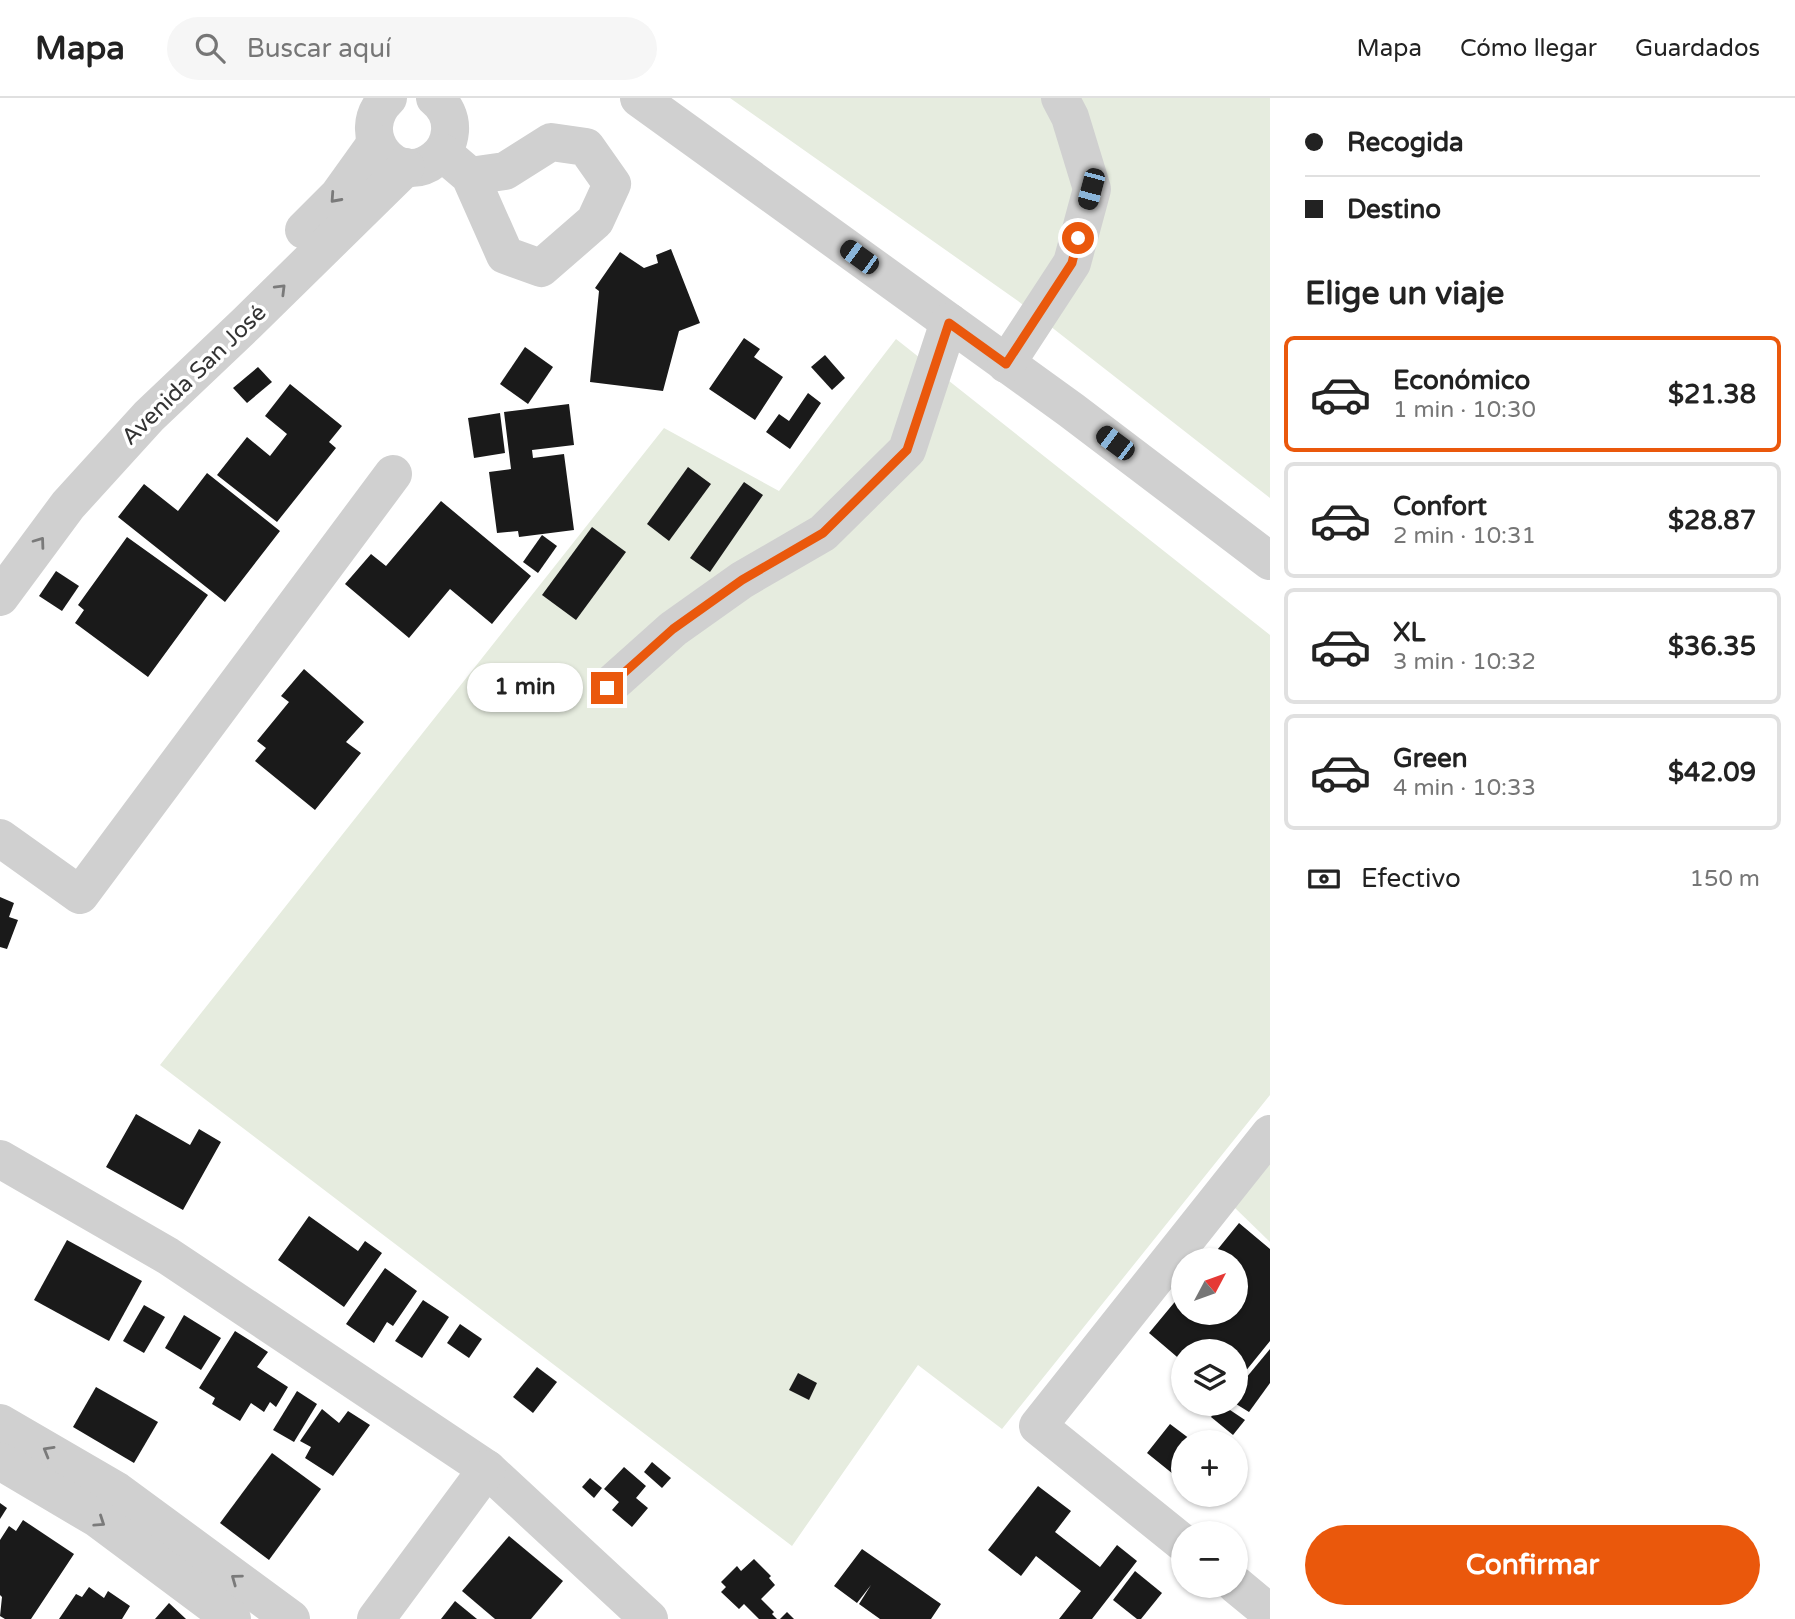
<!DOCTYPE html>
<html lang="es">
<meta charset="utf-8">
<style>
:root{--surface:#fff;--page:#f6f6f6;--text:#222;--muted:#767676;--line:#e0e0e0;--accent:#ea580c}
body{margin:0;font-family:"Varela Round",sans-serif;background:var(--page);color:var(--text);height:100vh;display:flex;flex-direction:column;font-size:26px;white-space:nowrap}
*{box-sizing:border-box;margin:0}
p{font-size:23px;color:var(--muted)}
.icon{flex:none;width:38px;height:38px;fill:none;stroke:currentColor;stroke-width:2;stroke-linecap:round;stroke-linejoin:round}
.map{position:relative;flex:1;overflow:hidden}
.side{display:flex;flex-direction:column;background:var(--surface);width:525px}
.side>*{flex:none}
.top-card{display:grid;align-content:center;height:154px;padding:0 35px;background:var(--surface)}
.needle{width:46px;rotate:49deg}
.controls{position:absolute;left:1171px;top:1150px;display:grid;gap:14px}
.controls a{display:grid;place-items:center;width:77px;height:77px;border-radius:50%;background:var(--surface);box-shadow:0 2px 5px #0004;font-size:35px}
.end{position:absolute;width:32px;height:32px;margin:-16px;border:9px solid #ea580c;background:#fff;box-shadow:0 0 0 4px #fff}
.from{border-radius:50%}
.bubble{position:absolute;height:49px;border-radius:24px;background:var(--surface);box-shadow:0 2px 5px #0004;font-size:23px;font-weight:700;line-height:49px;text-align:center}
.car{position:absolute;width:21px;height:42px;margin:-21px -10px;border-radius:9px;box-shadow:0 0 5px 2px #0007;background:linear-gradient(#222 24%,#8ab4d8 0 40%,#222 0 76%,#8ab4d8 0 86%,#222 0)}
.top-card b{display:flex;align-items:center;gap:24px;height:66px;font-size:26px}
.top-card b+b{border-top:2px solid var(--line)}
.top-card i{width:18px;height:18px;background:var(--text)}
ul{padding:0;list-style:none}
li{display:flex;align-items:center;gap:21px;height:116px;margin:0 14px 10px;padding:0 21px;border:4px solid var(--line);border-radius:10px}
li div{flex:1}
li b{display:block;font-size:26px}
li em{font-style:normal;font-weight:700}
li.selected{border-color:var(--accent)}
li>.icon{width:63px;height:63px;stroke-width:1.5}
h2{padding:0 35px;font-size:32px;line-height:84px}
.pay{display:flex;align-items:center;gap:18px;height:77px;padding:0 35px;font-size:26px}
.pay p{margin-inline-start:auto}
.button{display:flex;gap:14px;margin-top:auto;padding:14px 35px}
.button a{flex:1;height:80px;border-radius:42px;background:var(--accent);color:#fff;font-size:28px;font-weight:700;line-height:80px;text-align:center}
header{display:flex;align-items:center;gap:42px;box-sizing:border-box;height:98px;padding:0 35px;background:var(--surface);border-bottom:2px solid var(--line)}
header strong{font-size:33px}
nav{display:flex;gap:38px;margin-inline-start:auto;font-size:24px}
.search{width:490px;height:63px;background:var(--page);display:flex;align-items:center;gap:18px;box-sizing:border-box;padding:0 24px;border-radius:38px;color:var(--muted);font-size:26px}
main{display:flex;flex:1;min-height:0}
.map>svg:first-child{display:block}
.green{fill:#e6ecdf}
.building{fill:#1a1a1a}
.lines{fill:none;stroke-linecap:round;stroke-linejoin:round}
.minor{stroke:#d0d0d0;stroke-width:38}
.oneway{stroke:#7a7a7a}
.route{stroke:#ea580c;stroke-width:9}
.labels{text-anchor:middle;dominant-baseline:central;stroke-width:7;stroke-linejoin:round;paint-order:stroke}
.street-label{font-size:23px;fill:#333;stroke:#fff}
</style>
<header>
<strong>Mapa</strong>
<div class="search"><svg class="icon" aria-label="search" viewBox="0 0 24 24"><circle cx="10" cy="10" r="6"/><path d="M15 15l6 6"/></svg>Buscar aquí</div>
<nav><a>Mapa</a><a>Cómo llegar</a><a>Guardados</a></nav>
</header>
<main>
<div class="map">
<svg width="1270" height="1521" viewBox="0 0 1270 1521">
<rect width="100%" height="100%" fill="#fff"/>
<g class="green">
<polygon points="730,0 1270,0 1270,400 1018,203"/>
<polygon points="896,241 1270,537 1270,997 1002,1331 918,1267 792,1448 160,967 664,330 779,393"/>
<polygon points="1270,1060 1270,1144 1232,1107"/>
</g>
<g class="building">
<polygon points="671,151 700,225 679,233 663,293 590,284 599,193 595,190 620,154 644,170 658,165 656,157"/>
<polygon points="744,240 760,251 754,259 783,279 755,322 709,291"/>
<polygon points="525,249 553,269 528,306 500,286"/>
<polygon points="825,257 845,280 832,292 811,269"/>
<polygon points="258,269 272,284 247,305 233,290"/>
<polygon points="290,286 342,328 329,344 336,350 277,424 217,377 247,339 270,358 287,336 265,318"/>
<polygon points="808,295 821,305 790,351 766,334 779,316 789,323"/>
<polygon points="569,306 574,347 532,352 533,360 564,356 574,432 519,439 518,433 497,435 489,374 511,371 504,314"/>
<polygon points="500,315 505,355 474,360 468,320"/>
<polygon points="688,369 711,386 669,443 647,426"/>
<polygon points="207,375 280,433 225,504 118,419 144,386 178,413"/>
<polygon points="744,384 763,397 710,474 690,460"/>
<polygon points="441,403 531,478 492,526 450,491 409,540 345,486 371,456 386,468"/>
<polygon points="592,429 626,454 576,522 542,497"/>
<polygon points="542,437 557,448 538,475 523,464"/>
<polygon points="127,439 208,497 148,579 75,525 84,512 78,507"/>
<polygon points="56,473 79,488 62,513 39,498"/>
<polygon points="304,571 364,624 346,644 361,655 315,712 255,663 266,650 257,643 289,604 281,598"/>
<polygon points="0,799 14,805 9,819 18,822 7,851 0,849"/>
<polygon points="136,1016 190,1047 199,1031 221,1044 183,1112 106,1069"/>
<polygon points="309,1118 358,1153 365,1143 382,1155 344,1209 278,1162"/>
<polygon points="1239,1125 1270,1151 1270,1243 1236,1285 1236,1253 1183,1253 1183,1264 1149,1235 1183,1194 1183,1214 1236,1214 1236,1162 1209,1162"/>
<polygon points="67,1142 142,1183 109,1243 34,1202"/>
<polygon points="385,1170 417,1193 393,1228 387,1224 374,1245 346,1226"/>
<polygon points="423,1202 449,1219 422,1260 395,1243"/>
<polygon points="144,1207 165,1219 144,1255 123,1243"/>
<polygon points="184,1217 221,1240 201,1272 165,1250"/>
<polygon points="460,1226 482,1241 469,1260 447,1245"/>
<polygon points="235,1233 268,1254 257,1269 288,1289 276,1309 270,1304 264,1314 251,1305 240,1323 212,1306 215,1300 199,1290"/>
<polygon points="1270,1251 1270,1285 1249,1314 1236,1306 1236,1292"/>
<polygon points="537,1269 557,1284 533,1315 513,1299"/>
<polygon points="798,1275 817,1285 809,1302 789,1292"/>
<polygon points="96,1289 158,1324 134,1365 73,1329"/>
<polygon points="297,1293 317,1306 294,1344 273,1332"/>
<polygon points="1221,1306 1245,1322 1233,1337 1211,1319"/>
<polygon points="322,1311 339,1325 348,1313 370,1327 333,1378 305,1360 311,1349 300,1343"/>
<polygon points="1170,1326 1194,1344 1183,1344 1183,1374 1178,1380 1147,1355"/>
<polygon points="272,1355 321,1391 269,1462 220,1425"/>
<polygon points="652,1364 671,1380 662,1390 644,1374"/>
<polygon points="624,1369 646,1388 636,1400 648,1410 632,1429 612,1412 619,1404 604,1391"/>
<polygon points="590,1380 602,1390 594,1400 582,1389"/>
<polygon points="1038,1388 1071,1413 1055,1434 1100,1469 1117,1447 1137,1463 1092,1521 1059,1521 1081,1493 1036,1458 1021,1478 988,1452"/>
<polygon points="0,1405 7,1410 0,1421"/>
<polygon points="23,1422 74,1456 31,1521 5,1521 0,1518 2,1499 0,1497 0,1442 9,1428 16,1433"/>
<polygon points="509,1438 563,1483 531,1521 495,1521 462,1493"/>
<polygon points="862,1451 941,1506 931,1521 880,1521 859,1506 871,1487 857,1505 834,1488"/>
<polygon points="754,1461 771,1478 769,1480 775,1487 761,1501 774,1514 772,1516 777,1521 759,1521 744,1506 739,1511 721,1494 726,1489 721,1484 737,1468 741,1473"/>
<polygon points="1135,1473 1162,1495 1141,1521 1137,1521 1113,1502"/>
<polygon points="89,1489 104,1500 108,1493 130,1508 122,1521 59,1521 76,1496 82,1499"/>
<polygon points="455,1503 477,1521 441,1521"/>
<polygon points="169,1505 186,1521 155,1521"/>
<polygon points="787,1514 794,1521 780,1521"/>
</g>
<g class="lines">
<g class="minor">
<path d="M388 0C350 36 397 92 435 61 444 54 449 45 450 33 451 20 445 8 435 0"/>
<polyline points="639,0 1071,312 1270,463"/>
<polyline points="443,55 470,78 505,157 541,170 595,123 612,86 586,49 551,44 505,73 470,78"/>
<polyline points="304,132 338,98 376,45"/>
<polyline points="1006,266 1072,165 1092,91 1070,19 1060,0"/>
<polyline points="0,499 68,407 149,318 247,225 406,69"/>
<polyline points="607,590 673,531 742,482 823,435 907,352 949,224"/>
<polyline points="0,740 80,797 393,376"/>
<polyline points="0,1061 168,1158 487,1371 649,1521"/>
<polyline points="0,1325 117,1393 291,1521"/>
<polyline points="0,1363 98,1421 232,1521"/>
<polyline points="1183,1445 1038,1328 1270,1036"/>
<polyline points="1236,1487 1270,1515"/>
<polyline points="376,1521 487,1371"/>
</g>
</g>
<defs><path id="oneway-chevron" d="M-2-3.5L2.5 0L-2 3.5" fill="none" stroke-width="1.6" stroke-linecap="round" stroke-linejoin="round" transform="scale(1.75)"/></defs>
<g class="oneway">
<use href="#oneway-chevron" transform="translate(335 100) rotate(132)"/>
<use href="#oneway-chevron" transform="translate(281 191) rotate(-45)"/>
<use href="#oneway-chevron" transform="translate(40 444) rotate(-54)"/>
<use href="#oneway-chevron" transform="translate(48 1353) rotate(-150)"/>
<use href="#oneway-chevron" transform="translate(100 1424) rotate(34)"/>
<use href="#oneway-chevron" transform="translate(236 1481) rotate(-144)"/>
</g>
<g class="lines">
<polyline class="route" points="607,590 673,531 742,482 823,435 907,352 949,225 1006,266 1072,165 1078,140"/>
</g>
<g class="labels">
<g class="street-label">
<text transform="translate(194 277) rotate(-44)">Avenida San José</text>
</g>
</g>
</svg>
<div class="controls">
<a><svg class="needle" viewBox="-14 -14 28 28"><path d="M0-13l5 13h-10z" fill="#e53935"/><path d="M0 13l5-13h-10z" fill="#767676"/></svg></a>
<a><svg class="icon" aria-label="layers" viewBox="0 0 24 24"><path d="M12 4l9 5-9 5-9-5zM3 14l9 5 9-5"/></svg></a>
<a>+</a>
<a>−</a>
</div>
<i class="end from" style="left:1078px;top:140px"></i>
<i class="end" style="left:607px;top:590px"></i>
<div class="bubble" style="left:467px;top:565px;width:116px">1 min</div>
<i class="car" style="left:1091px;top:91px;rotate:195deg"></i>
<i class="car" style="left:859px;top:159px;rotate:306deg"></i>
<i class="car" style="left:1115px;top:345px;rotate:307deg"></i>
</div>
<section class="side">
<div class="top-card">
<b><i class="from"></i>Recogida</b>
<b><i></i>Destino</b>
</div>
<h2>Elige un viaje</h2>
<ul>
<li class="selected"><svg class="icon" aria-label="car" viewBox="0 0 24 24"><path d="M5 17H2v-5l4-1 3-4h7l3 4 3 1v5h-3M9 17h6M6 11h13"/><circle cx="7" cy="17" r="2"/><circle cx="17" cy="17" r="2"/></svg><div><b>Económico</b><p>1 min · 10:30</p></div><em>$21.38</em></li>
<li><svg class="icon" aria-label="car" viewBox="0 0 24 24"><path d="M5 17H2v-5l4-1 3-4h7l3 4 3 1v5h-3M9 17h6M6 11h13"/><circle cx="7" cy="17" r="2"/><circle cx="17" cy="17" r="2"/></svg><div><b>Confort</b><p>2 min · 10:31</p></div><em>$28.87</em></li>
<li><svg class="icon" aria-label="car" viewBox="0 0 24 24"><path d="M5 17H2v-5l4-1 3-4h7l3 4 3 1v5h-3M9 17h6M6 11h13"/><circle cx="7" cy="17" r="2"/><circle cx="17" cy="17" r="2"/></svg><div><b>XL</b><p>3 min · 10:32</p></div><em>$36.35</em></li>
<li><svg class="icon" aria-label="car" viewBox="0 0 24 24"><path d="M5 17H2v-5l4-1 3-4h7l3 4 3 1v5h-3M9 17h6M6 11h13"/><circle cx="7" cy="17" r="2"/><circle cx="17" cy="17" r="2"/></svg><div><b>Green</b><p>4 min · 10:33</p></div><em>$42.09</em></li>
</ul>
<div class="pay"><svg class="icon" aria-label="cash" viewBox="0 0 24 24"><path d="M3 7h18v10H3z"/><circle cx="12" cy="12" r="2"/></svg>Efectivo<p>150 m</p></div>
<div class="button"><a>Confirmar</a></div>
</section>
</main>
